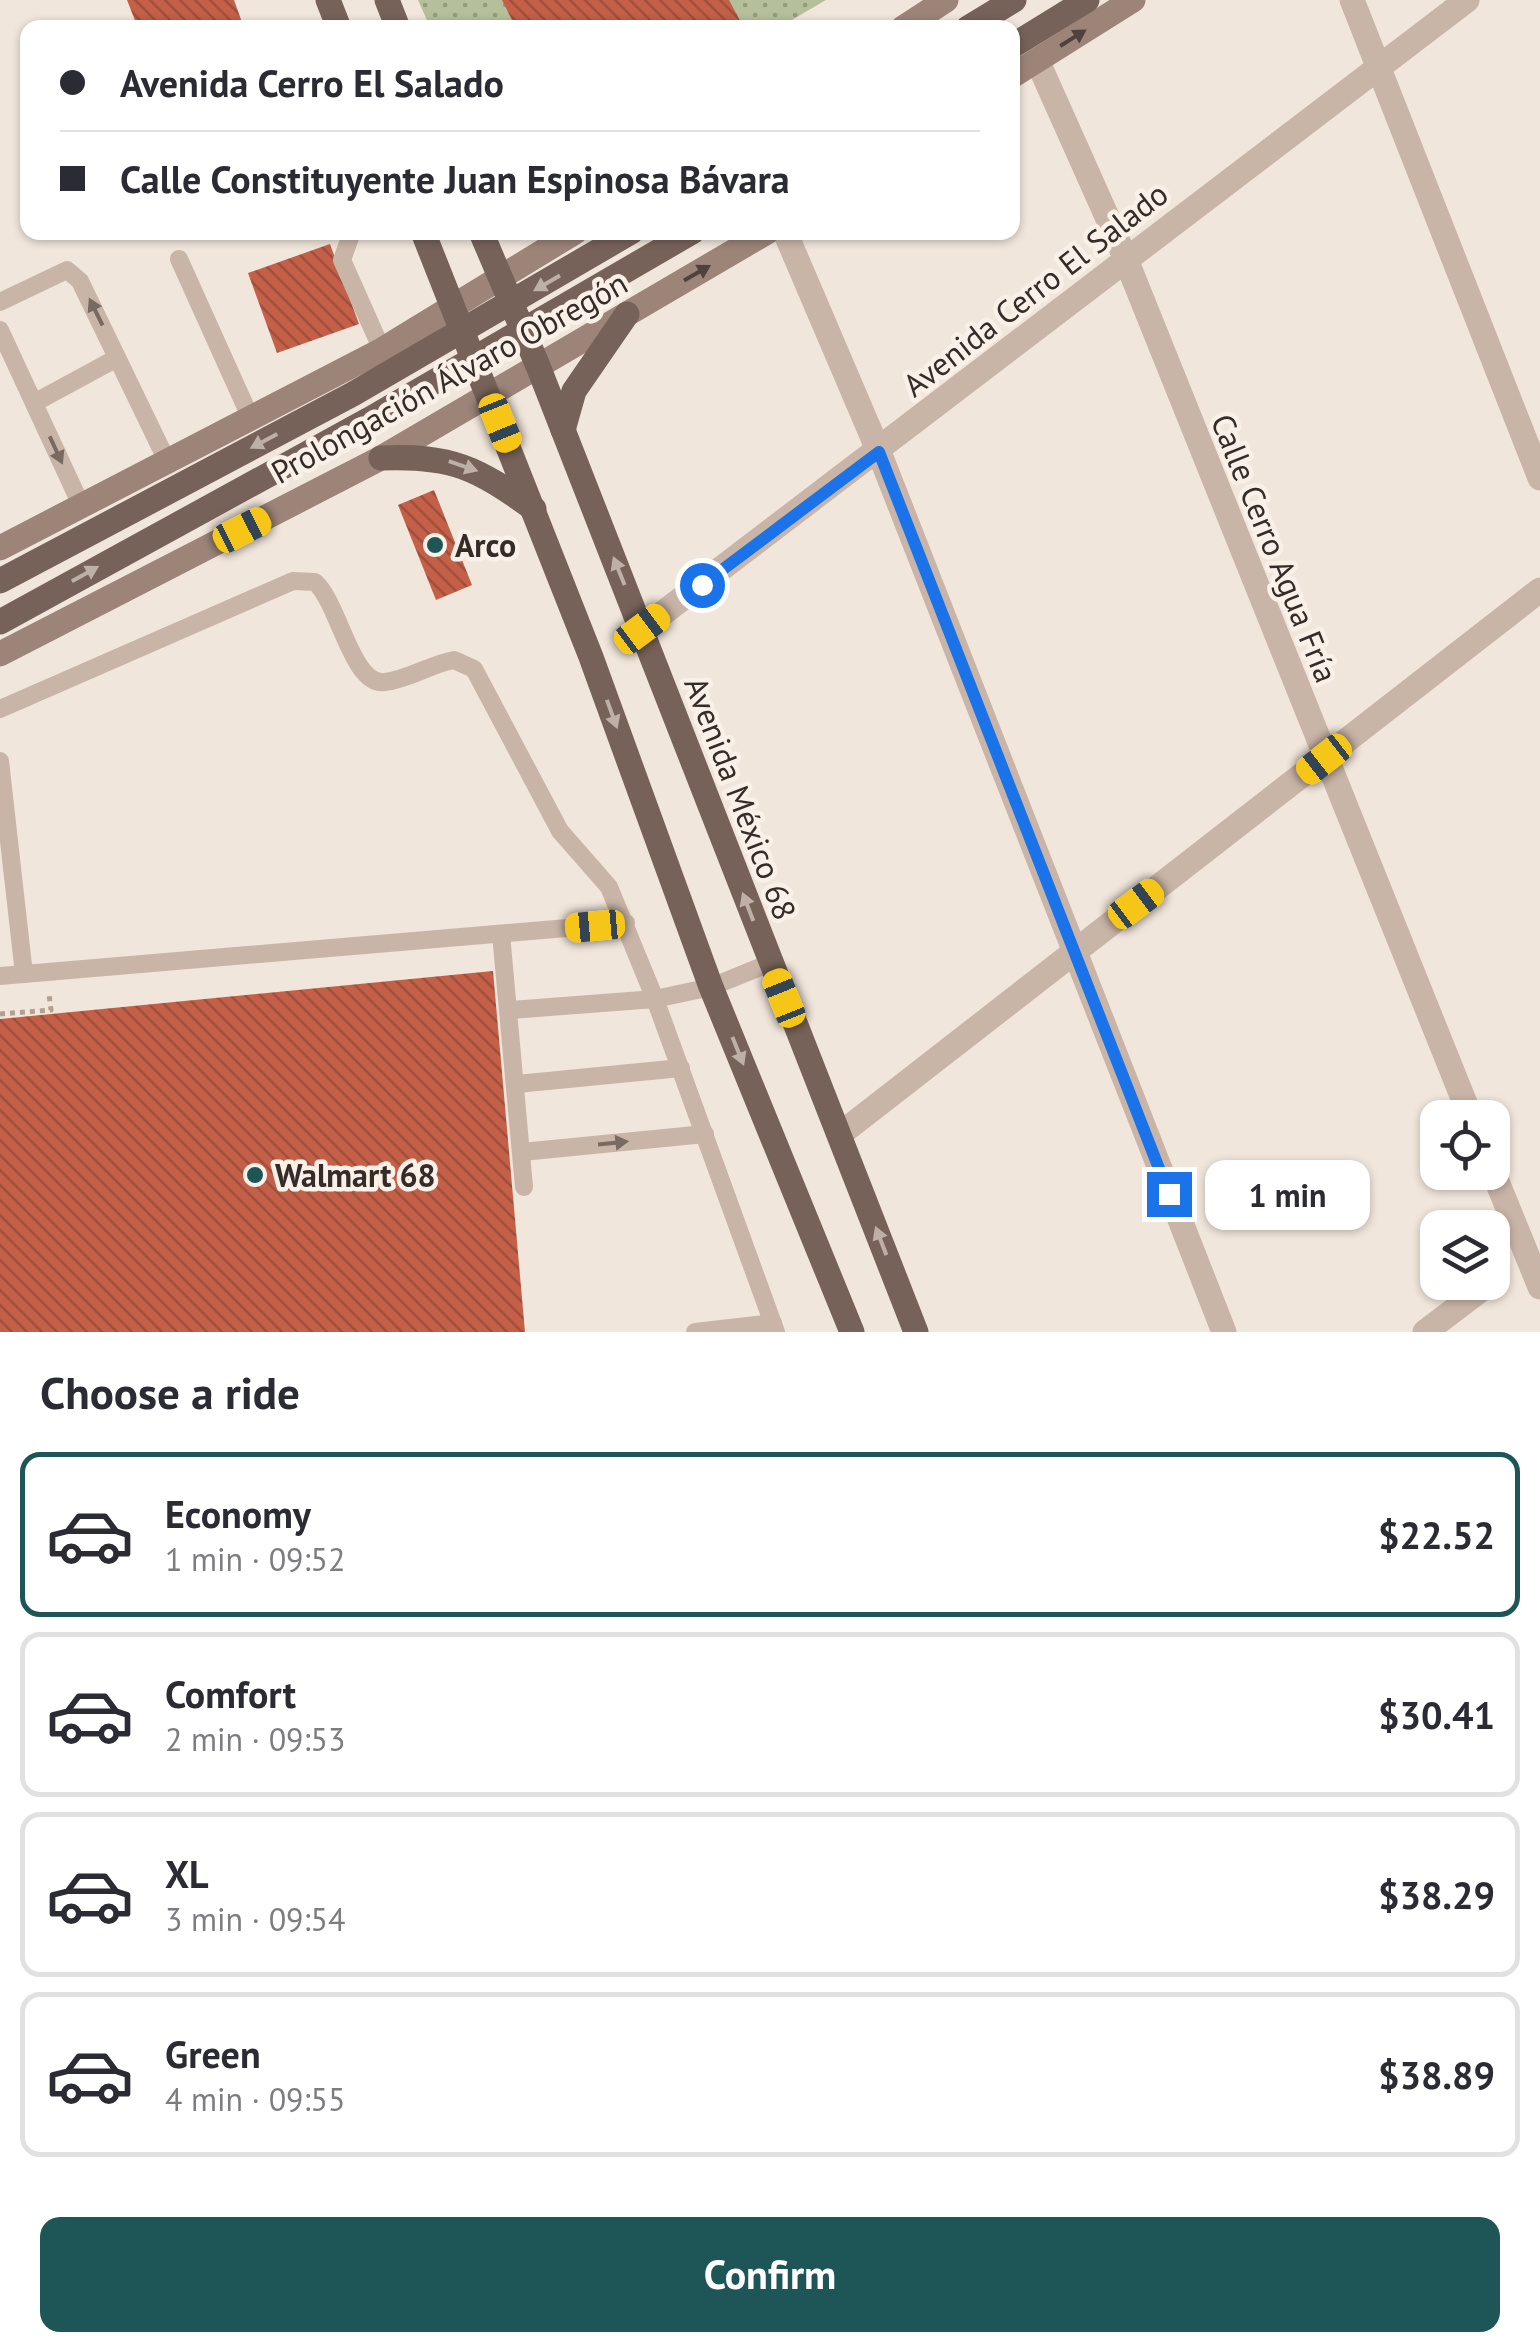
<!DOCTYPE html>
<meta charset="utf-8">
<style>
:root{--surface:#fff;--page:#f2f2f3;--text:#2b2b33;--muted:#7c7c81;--line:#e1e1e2;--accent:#1e5556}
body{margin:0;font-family:"PT Sans",sans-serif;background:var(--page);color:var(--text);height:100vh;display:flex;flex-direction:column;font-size:38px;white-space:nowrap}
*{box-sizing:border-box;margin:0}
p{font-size:32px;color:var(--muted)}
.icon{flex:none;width:55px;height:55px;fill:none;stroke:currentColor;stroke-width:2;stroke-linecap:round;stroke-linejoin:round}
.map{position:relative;height:1332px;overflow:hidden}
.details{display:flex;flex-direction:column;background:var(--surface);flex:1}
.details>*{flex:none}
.hud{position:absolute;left:20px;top:20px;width:1000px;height:220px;border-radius:20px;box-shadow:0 2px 8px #0004;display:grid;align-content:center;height:220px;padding:0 40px;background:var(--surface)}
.tools{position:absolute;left:1420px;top:1100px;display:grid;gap:20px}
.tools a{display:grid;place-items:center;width:90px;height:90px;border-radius:20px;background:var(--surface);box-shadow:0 2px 8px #0004;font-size:50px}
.end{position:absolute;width:45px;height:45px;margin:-22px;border:12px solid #1a73e8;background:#fff;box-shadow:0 0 0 5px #fff}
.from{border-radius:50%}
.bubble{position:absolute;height:70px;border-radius:20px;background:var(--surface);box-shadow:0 2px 8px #0004;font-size:32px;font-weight:600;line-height:70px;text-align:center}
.car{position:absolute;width:30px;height:60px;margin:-30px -15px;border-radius:12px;box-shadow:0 0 8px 2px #0007;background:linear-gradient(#f5c518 24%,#345 0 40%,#f5c518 0 76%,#345 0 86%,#f5c518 0)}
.hud b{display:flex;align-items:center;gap:35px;height:95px;font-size:38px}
.hud b+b{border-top:2px solid var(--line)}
.hud i{width:25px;height:25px;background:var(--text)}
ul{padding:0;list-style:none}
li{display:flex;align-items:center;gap:30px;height:165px;margin:0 20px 15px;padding:0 20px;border:5px solid var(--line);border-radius:20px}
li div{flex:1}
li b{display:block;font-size:38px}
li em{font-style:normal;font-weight:600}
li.on{border-color:var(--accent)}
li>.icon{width:90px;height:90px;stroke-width:1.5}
h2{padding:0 40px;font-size:45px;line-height:120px}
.primary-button{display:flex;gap:20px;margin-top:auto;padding:20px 40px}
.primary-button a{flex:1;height:115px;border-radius:20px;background:var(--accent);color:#fff;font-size:40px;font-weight:600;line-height:115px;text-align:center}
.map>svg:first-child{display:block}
.park{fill:url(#park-dots)}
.building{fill:url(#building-back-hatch)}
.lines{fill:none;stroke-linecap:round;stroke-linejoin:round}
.path{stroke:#b59f92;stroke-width:5;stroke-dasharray:5 5;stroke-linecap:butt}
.service{stroke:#c9b5a7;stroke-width:18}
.minor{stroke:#c9b5a7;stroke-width:25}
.tertiary{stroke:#c9b5a7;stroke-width:25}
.secondary{stroke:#9c8479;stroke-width:25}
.primary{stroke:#776259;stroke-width:25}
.primary-bridge{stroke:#776259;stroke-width:25}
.oneway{fill:#4f413c}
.oneway2{fill:#beb0a7}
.oneway3{fill:#786961}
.route{stroke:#1a73e8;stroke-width:12}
.poi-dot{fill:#1e5556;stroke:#f9f0e7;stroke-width:4}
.labels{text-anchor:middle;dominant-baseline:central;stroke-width:9;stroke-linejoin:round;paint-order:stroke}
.street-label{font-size:32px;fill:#352b28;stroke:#f9f0e7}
.poi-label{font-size:32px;font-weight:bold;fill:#352b28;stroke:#f9f0e7;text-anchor:start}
</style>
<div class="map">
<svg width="1540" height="1332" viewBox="0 0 1540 1332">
<defs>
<pattern id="park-dots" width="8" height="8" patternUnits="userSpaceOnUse" patternTransform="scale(2.5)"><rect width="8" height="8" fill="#b5c09b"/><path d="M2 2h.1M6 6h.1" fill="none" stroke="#949c7e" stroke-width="1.8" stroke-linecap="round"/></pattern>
<pattern id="building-back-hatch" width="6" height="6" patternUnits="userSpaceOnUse" patternTransform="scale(2.5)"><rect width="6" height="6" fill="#c36047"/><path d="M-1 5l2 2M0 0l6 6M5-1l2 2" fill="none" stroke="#9f4f3b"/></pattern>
</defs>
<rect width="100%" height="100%" fill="#f1e6db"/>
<polygon class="park" points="418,0 826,0 778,28 430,27"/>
<g class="building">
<polygon points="127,0 234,0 244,28 138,28"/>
<polygon points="502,0 729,0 744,28 516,28"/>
<polygon points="330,244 359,324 277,353 248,273"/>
<polygon points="434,490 472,585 436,600 398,505"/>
<polygon points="493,971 525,1332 0,1332 0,1019"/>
</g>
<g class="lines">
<polyline class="path" points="0,1014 51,1010 49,994"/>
<g class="service">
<polyline points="352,232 342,260 382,350"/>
<polyline points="179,259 252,421"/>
<polyline points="0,302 67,270 80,281 168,463"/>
<polyline points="0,330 82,507"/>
<polyline points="34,403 117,358"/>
<path d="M0 709 293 581 315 582C339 603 352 687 385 682 409 679 431 664 454 660L474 669 560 831 609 887 655 999 711 987 770 963"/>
<polyline points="0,761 24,974"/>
<polyline points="501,934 524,1187"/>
<polyline points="0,976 626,923"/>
<polyline points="511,1010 655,999 776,1332"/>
<polyline points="517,1084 681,1068"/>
<polyline points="522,1152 705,1134"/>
<polyline points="695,1332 773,1323"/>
</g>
<g class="minor">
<polyline points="1037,60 1125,257 1471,1118"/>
<polyline points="785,232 879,452 1224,1332"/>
<polyline points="642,629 1467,0"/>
<polyline points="839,1135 1540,590"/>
<polyline points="1492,1169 1540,1287"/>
<polyline points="1425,1332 1491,1282"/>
</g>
<polyline class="tertiary" points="1352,0 1540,478"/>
<g class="secondary">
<polyline points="903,28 946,0"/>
<polyline points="1012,76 1133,0"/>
<polyline points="0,548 382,350 575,232"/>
<polyline points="0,654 381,458 767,232"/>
</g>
<g class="primary">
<polyline points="328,0 339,28"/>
<polyline points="387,0 398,28"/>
<polyline points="968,28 1014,0"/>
<polyline points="1012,46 1087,0"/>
<polyline points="423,232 591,657 711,987 852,1332"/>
<polyline points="481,232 538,366 916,1332"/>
<polyline points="563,430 574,391 627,314"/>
<path d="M381 458C452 455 477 468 534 509"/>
</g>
<g class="primary-bridge">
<polyline points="0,581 353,394 631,232"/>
<polyline points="0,622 370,419 692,232"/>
</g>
</g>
<defs><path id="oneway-solid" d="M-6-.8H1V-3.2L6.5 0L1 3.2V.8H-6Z" transform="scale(2.5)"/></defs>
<g class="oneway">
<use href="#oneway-solid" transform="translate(1073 38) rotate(-32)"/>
<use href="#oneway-solid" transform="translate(697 273) rotate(-30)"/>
</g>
<g class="oneway2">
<use href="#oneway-solid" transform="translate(547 283) rotate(150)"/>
<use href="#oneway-solid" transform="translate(264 441) rotate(152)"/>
<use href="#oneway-solid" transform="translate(463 466) rotate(19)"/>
<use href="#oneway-solid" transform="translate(619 571) rotate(-112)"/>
<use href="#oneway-solid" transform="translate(85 574) rotate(-29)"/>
<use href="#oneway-solid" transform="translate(612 714) rotate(70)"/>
<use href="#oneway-solid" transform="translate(748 907) rotate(-111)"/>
<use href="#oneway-solid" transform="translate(738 1051) rotate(68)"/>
<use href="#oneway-solid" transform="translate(881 1241) rotate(-111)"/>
</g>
<g class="oneway3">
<use href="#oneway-solid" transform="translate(96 312) rotate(-116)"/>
<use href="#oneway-solid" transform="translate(56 450) rotate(65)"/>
<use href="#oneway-solid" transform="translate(613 1143) rotate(-6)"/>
</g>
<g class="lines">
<polyline class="route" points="702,585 879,452 1169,1194"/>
</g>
<g class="poi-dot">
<circle cx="435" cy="545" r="10"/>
<circle cx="255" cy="1175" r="10"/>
</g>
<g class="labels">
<g class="street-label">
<text transform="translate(1035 289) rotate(-38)">Avenida Cerro El Salado</text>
<text transform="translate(449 377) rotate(-29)">Prolongación Álvaro Obregón</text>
<text transform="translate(1275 548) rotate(68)">Calle Cerro Agua Fría</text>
<text transform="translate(741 798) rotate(69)">Avenida México 68</text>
</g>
<g class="poi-label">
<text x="455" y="545">Arco</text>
<text x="275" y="1175">Walmart 68</text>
</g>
</g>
</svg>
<div class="tools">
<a><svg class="icon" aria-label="locate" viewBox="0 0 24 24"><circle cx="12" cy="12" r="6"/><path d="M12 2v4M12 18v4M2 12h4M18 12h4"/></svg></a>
<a><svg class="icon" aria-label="layers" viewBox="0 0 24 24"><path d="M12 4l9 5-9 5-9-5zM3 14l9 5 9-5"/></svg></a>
</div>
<i class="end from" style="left:702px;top:585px"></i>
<i class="end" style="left:1169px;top:1194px"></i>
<div class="bubble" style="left:1205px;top:1160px;width:165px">1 min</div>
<i class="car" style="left:500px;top:423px;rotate:158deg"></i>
<i class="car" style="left:242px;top:530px;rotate:63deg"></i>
<i class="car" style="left:642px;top:629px;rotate:53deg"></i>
<i class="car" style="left:1324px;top:759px;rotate:232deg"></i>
<i class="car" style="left:1136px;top:904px;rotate:53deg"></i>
<i class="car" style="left:595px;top:926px;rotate:265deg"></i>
<i class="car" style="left:784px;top:998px;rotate:338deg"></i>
<div class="hud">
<b><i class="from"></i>Avenida Cerro El Salado</b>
<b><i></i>Calle Constituyente Juan Espinosa Bávara</b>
</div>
</div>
<section class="details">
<h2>Choose a ride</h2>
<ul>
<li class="on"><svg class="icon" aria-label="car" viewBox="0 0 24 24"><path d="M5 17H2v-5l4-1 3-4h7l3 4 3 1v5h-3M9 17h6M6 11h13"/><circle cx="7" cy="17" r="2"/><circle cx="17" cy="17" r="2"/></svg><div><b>Economy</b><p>1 min · 09:52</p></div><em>$22.52</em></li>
<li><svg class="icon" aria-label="car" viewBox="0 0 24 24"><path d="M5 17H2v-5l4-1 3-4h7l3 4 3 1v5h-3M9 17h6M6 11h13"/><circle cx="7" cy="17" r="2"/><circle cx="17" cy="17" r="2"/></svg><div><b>Comfort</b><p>2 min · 09:53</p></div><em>$30.41</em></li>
<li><svg class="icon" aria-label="car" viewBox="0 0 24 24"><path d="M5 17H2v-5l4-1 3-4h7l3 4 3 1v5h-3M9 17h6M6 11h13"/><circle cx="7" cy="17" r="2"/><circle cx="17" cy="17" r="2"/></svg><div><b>XL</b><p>3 min · 09:54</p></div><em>$38.29</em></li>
<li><svg class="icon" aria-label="car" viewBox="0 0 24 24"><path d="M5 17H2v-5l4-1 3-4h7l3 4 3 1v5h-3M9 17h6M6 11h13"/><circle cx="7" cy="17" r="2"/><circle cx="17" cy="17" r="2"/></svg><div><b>Green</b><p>4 min · 09:55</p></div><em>$38.89</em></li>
</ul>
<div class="primary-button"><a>Confirm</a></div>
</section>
